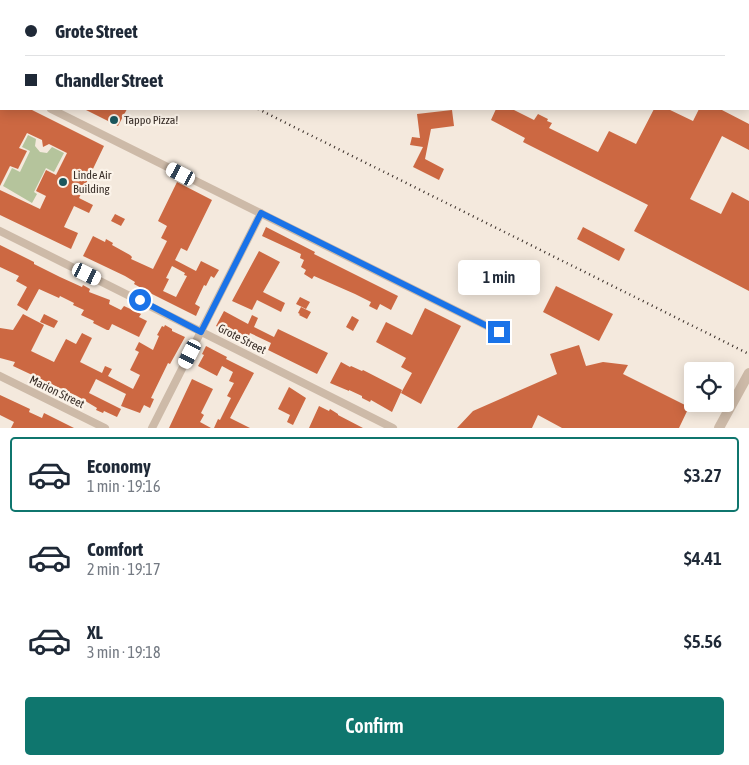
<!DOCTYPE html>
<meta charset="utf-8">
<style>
:root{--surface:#fff;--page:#f6f6f7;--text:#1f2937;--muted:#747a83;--line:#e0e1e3;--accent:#0f766e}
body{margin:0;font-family:"Asap Condensed",sans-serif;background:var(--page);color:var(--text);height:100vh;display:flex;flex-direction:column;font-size:19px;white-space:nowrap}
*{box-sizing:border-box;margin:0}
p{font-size:16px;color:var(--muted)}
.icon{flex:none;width:28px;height:28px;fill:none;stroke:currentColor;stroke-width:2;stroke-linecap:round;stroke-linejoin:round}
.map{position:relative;height:428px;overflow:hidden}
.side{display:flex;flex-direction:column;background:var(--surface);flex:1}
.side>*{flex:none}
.hud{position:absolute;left:0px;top:0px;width:750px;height:110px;box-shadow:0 2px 12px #0003;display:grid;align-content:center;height:110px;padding:0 25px;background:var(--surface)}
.tools{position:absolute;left:684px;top:362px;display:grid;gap:10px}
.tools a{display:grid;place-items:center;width:50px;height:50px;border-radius:5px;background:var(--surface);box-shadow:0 2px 12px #0003;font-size:25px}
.end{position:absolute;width:22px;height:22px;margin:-11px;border:6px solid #1a73e8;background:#fff;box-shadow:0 0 0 2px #fff}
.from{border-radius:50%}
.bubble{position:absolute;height:35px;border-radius:5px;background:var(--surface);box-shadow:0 2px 12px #0003;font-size:16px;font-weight:600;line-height:35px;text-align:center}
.car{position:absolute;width:15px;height:30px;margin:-15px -8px;border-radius:6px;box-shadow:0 0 4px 1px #0007;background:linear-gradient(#fff 24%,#345 0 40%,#fff 0 76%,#345 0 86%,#fff 0)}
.hud b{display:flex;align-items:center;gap:18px;height:48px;font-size:19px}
.hud b+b{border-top:1px solid var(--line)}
.hud i{width:12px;height:12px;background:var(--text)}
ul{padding:9px 0 0;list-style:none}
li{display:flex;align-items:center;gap:15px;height:75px;margin:0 10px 8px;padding:0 15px;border:2px solid transparent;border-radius:5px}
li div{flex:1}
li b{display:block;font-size:19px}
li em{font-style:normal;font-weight:600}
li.selected{border-color:var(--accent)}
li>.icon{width:45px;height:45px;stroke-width:1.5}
.primary-button{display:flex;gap:10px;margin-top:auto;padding:10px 25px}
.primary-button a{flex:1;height:58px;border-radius:5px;background:var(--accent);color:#fff;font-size:20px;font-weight:600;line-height:58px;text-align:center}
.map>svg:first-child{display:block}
.green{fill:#b5c49c}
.building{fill:#cc6842;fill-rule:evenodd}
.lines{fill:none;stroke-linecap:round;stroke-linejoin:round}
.minor{stroke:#cdbaa8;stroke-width:8}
.tertiary{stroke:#cdbaa8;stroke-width:10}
.rail{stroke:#392e28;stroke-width:2.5;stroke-dasharray:1 4;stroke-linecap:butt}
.route{stroke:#1a73e8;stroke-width:6}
.poi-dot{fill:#1b575d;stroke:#fbf3e9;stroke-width:2}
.labels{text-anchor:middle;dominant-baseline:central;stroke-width:4.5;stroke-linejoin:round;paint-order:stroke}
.poi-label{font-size:12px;fill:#392e28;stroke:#fbf3e9;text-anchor:start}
.street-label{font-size:12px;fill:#392e28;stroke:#fbf3e9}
</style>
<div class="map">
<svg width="749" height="428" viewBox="0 0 749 428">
<rect width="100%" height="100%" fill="#f4e9dd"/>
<polygon class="green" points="28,135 36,139 35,146 40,152 47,153 52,147 64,153 54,172 46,168 34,192 37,194 32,203 3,186 12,168 20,172 30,151 22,147"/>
<g class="building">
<polygon points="0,109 30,109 104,146 79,198 93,205 89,213 74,206 64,227 78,233 71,249 0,215 0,190 40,209 46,196 36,191 46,170 56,175 67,153 49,144 43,147 42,140 27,133 19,148 27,151 18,169 10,166 0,186"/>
<polygon points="84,109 127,109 118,126"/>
<polygon points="496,109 512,109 534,120 538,114 548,119 547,121 552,123 549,128 598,152 609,131 636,144 654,109 668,109 693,121 699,109 720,109 749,124 749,150 722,136 690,199 721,214 732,192 749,201 749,291 634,231 648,205 523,142 525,138 491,120"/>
<polygon points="452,110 454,126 431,129 425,159 444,169 439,180 413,167 423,147 410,145 412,137 420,138 417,114"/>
<path d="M177 182 212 200 187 251 181 248 175 260 196 271 201 261 219 270 214 278 211 276 206 286 204 285 195 304 200 307 196 316 152 294 134 284 135 282 125 276 83 256 93 236 105 242 106 239 113 243 112 245 130 255 132 257 131 259 153 269 167 241 161 238 167 226 158 221ZM172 266 185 273 184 275 187 276 176 297 163 291 169 279 166 278Z"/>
<polygon points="115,214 125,219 121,226 111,221"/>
<polygon points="266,227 315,252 314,254 398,296 391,310 380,304 377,310 369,306 371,302 355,294 314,276 312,279 304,274 306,270 301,267 304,260 300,258 301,254 262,236"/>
<polygon points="583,227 625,249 619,261 577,239"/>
<polygon points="0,245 34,262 34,264 60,277 82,287 83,285 90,289 89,292 110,300 109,304 121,310 124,306 141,314 139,317 147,321 139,337 112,324 109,330 107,330 93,323 94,321 81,315 84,310 73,305 74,303 60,296 59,298 39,289 27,311 17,305 27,287 16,281 19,276 0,267"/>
<polygon points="259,251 280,262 263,292 285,303 281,312 257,300 252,310 232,301"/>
<polygon points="556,286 613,314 599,341 543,312"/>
<polygon points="300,297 310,302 306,309 296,304"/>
<polygon points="301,307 311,312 307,319 299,315 300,314 298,313"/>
<polygon points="425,308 461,326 421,404 401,393 412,373 401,367 406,358 376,342 386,322 412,335"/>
<polygon points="224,311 248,324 252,315 258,318 254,327 274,337 278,329 328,353 317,374 268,350 271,343 250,333 247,341 216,326"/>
<polygon points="23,314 44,325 31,351 54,362 66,339 76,344 82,333 92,338 80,362 102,373 105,366 112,369 108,376 133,389 140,375 130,370 139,352 135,350 139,342 153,350 159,336 157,335 162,326 164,327 165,325 172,329 172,331 185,337 170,364 168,363 151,398 154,399 150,408 144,405 140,413 121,406 126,394 96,379 89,393 121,409 117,417 104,411 103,413 96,410 97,408 77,396 13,366 15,362 0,358 0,328 13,330"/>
<polygon points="44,314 58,321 54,328 40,322"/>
<polygon points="352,316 359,320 353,331 346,327"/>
<polygon points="579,345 586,366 603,362 628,365 623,374 689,407 679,428 562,428 538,415 532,428 457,428 473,411 557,374 550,354"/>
<polygon points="206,346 227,357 226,359 254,373 230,418 250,428 214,428 218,419 220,420 231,398 227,396 234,383 229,381 233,372 222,366 217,376 198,366 204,355 202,354"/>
<polygon points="341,362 350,367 351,366 362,371 363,370 402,390 392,412 371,400 370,402 362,398 362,396 349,390 349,391 330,383"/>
<polygon points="192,379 213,389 201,413 204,415 200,422 211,428 169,428"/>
<polygon points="289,387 306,398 293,425 287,422 290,415 278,409"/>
<polygon points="0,395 30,409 29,412 42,418 44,413 74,428 11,428 14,422 0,415"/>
<polygon points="319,406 329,411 330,409 338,414 338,415 363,428 309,428"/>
</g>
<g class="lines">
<g class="minor">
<polyline points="0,83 1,84"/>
<polyline points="51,109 499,332"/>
<polyline points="0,231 393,428"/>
<polyline points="0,376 105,428"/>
<polyline points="152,428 261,213"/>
</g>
<polyline class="tertiary" points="719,428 749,373"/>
<g class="rail">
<polyline points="42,0 44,1"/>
<polyline points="52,0 54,1"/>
<polyline points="258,109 749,354"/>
</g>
</g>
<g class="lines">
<polyline class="route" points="140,300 201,332 261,213 499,332"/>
</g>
<g class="poi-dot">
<circle cx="114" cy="120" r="5"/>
<circle cx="63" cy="182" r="5"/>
</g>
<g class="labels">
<g class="poi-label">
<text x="124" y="120">Tappo Pizza!</text>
<text x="73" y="175">Linde Air<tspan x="73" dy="14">Building</tspan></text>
</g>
<g class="street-label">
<text transform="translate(242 339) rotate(27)">Grote Street</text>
<text transform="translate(57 392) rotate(26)">Marion Street</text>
</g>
</g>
</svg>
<div class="tools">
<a><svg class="icon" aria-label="locate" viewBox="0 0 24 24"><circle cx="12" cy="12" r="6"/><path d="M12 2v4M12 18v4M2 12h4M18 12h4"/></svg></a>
</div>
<i class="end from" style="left:140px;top:300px"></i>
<i class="end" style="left:499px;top:332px"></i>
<div class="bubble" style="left:458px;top:260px;width:82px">1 min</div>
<i class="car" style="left:181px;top:174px;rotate:297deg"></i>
<i class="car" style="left:87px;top:274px;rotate:116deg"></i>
<i class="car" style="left:190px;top:354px;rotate:207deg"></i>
<div class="hud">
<b><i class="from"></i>Grote Street</b>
<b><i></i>Chandler Street</b>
</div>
</div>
<section class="side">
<ul>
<li class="selected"><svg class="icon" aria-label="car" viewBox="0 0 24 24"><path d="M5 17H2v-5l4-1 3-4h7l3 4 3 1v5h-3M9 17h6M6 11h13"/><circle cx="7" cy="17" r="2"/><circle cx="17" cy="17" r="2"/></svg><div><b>Economy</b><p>1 min · 19:16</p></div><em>$3.27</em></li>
<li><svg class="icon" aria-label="car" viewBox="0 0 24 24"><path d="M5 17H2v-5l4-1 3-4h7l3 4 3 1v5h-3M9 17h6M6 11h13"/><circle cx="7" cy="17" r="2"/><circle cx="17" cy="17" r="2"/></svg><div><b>Comfort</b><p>2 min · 19:17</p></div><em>$4.41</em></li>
<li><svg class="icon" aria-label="car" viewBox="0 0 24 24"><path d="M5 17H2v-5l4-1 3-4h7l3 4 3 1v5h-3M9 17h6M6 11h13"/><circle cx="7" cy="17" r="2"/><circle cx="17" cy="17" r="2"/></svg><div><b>XL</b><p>3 min · 19:18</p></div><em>$5.56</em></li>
</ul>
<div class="primary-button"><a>Confirm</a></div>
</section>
